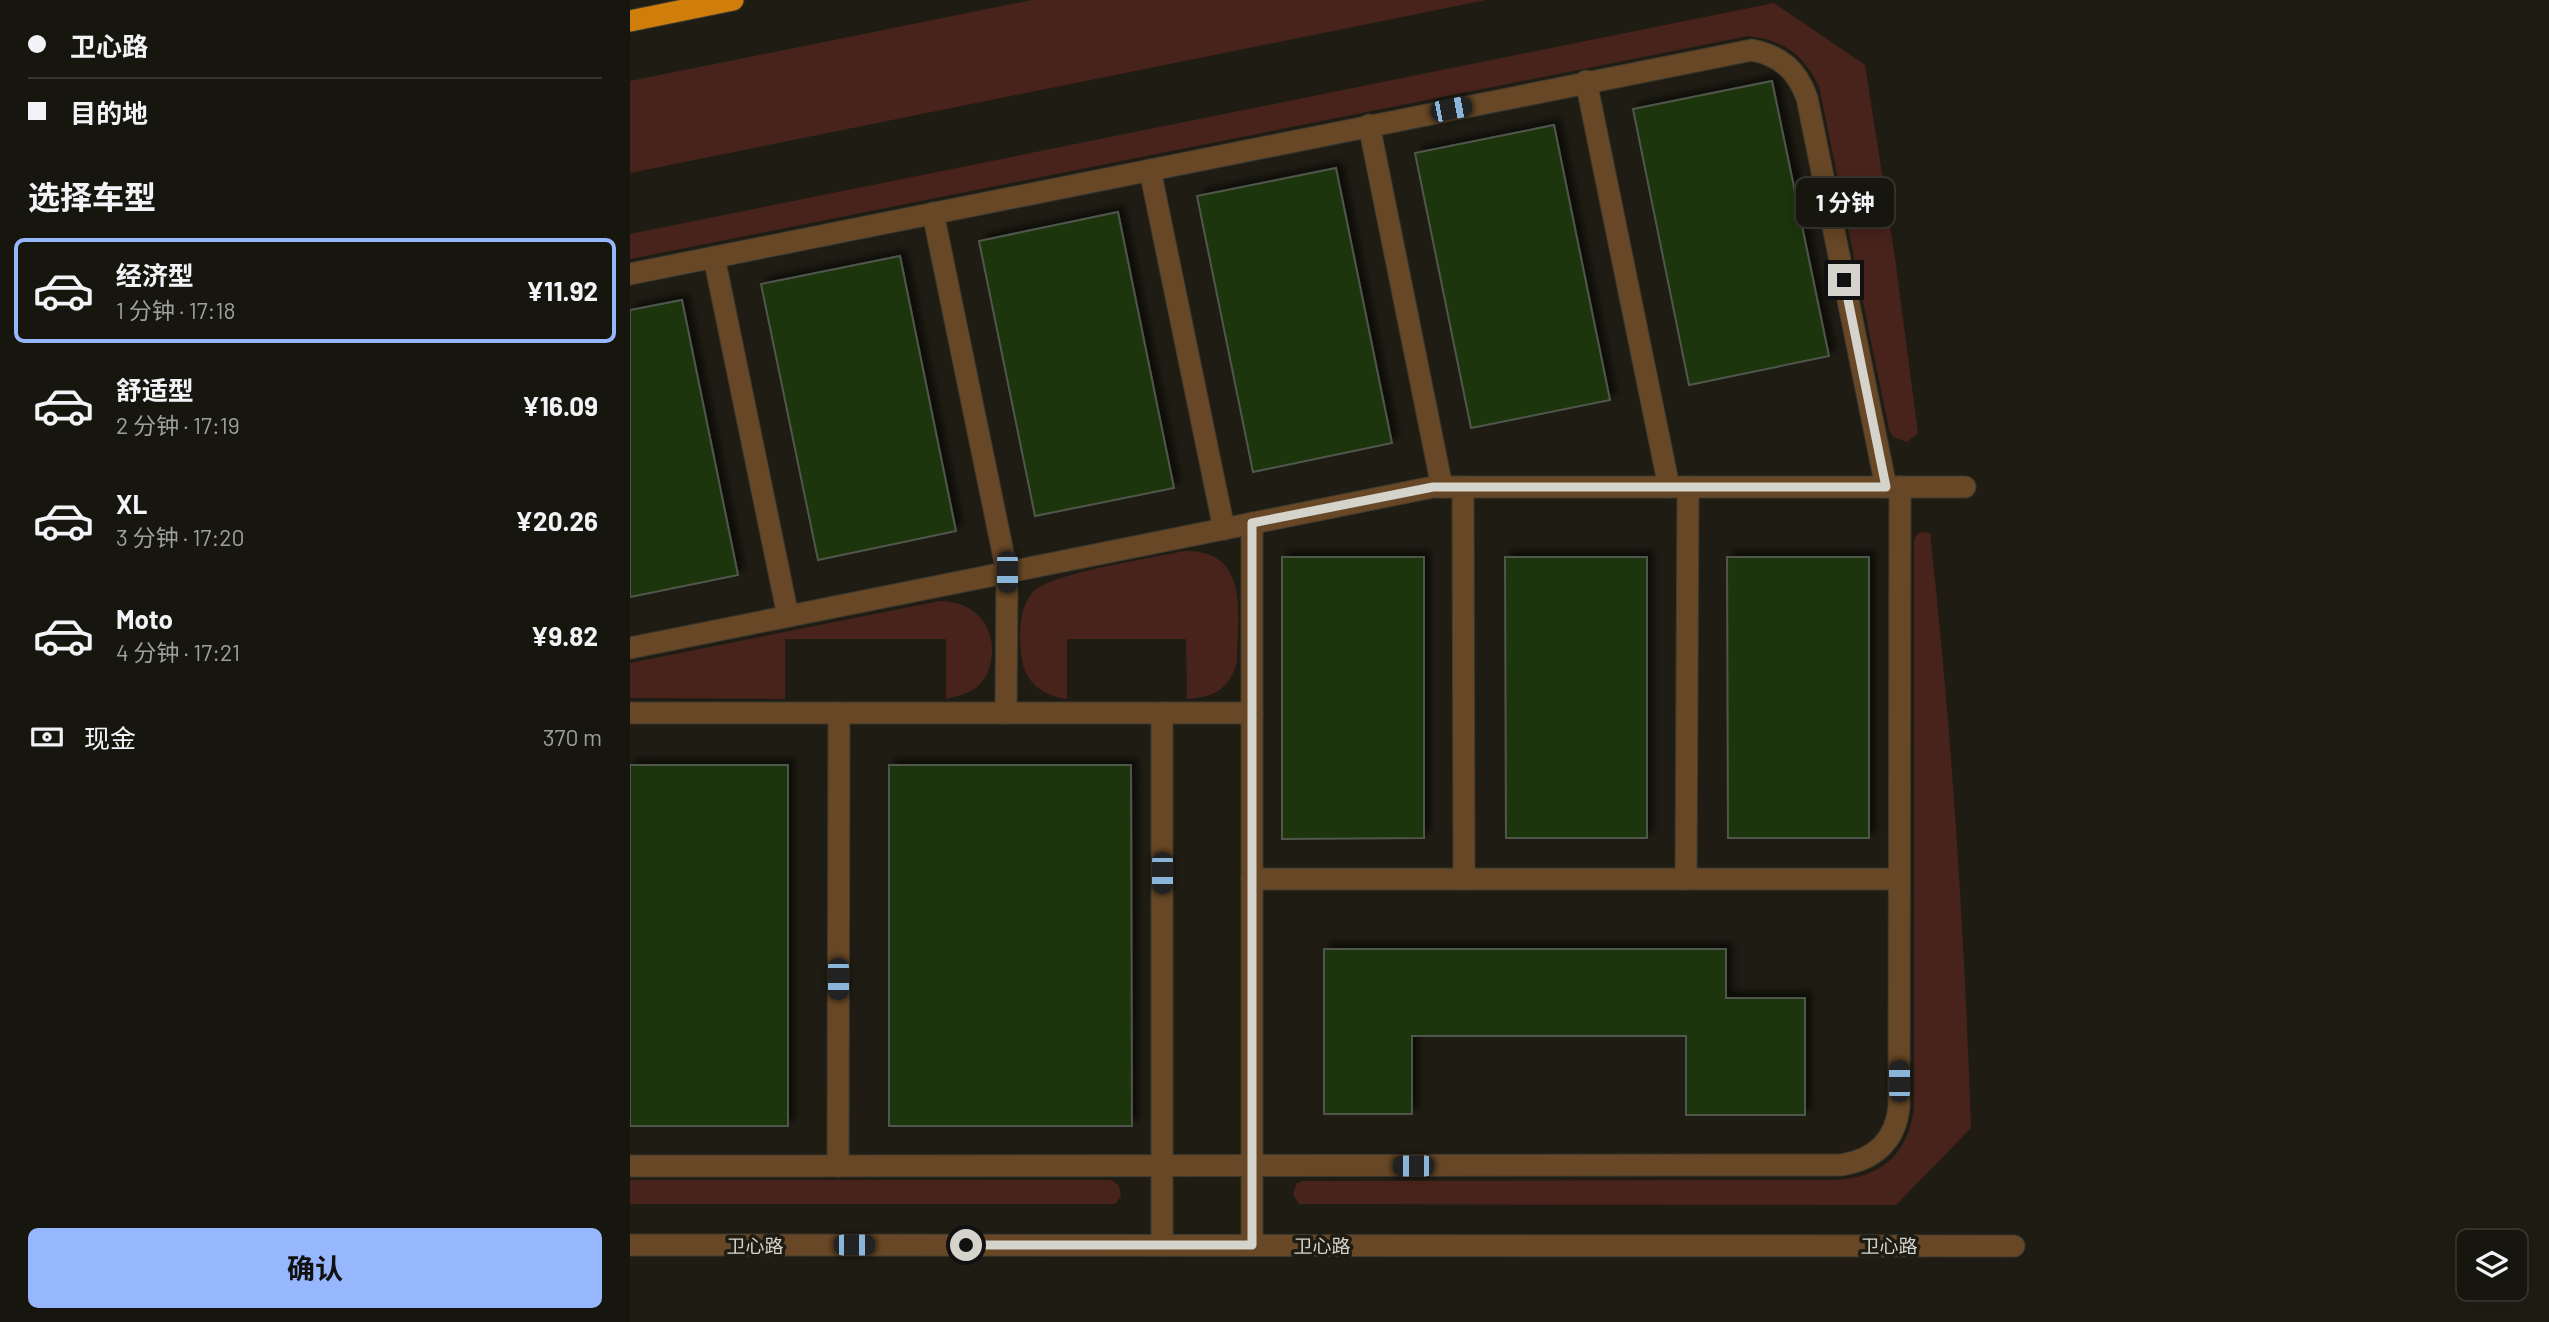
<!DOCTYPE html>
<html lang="zh">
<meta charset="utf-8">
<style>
:root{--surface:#17160e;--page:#201f17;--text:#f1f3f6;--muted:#9e9f9e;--line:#36352e;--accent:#96b6fd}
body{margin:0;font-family:Barlow,"Noto Sans SC",sans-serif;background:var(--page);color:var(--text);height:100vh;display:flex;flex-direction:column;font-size:26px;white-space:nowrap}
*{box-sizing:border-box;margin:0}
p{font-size:23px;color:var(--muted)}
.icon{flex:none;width:38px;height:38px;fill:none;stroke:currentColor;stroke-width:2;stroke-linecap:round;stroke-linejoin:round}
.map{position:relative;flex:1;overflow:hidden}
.side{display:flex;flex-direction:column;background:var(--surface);width:630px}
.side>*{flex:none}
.banner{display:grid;align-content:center;height:154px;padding:0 28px;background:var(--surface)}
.fabs{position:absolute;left:1827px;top:1230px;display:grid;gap:14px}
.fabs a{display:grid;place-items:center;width:70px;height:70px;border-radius:10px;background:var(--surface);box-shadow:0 4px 18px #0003,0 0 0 2px var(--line);font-size:35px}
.end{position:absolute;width:32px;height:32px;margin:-16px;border:9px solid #d4d3cc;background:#111;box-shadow:0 0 0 4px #111}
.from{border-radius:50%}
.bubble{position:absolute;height:49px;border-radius:10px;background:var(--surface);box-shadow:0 4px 18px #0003,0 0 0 2px var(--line);font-size:23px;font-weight:700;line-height:49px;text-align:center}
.car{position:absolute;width:21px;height:42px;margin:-21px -10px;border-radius:9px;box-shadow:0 0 5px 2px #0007;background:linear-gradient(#222 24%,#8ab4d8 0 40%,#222 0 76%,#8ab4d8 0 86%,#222 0)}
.banner b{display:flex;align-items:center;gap:24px;height:66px;font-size:26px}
.banner b+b{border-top:2px solid var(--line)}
.banner i{width:18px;height:18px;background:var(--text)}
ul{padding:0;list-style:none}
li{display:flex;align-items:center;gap:21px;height:105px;margin:0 14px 10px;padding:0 14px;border:4px solid transparent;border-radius:10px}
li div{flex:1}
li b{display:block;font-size:26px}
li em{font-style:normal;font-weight:700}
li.current{border-color:var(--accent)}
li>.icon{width:63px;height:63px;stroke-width:1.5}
h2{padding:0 28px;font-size:32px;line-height:84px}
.pay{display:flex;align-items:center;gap:18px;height:77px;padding:0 28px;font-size:26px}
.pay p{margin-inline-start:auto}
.primary-button{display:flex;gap:14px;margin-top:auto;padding:14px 28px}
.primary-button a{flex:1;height:80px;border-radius:10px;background:var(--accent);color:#111;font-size:28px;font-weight:700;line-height:80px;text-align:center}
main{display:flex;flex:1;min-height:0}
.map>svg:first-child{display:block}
.green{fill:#48231c}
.building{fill:#1f340a;stroke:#50564c;stroke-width:2;filter:url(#shadow)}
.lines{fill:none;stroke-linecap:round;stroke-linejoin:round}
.minor-casing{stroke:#3c3a31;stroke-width:23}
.highway-casing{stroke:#3c3a31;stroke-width:23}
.minor{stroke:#674725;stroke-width:21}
.highway{stroke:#d07e0b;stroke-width:21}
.route{stroke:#d4d3cc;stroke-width:9}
.labels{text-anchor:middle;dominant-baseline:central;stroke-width:7;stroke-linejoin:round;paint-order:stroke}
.street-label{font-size:19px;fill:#d4d3cc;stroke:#1f1d13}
</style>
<main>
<section class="side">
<div class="banner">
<b><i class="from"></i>卫心路</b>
<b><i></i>目的地</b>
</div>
<h2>选择车型</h2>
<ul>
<li class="current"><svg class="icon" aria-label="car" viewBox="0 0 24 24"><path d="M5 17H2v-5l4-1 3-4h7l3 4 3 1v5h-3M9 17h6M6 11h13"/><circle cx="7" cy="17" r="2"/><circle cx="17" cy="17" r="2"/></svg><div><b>经济型</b><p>1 分钟 · 17:18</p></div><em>¥11.92</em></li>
<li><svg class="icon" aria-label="car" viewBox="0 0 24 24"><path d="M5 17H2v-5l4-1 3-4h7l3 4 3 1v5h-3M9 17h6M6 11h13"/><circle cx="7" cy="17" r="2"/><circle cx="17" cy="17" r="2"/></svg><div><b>舒适型</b><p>2 分钟 · 17:19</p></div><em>¥16.09</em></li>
<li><svg class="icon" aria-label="car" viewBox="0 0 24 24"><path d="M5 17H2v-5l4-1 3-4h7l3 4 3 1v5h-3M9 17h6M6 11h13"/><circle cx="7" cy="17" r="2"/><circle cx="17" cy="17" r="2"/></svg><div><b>XL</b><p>3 分钟 · 17:20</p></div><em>¥20.26</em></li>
<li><svg class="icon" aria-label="car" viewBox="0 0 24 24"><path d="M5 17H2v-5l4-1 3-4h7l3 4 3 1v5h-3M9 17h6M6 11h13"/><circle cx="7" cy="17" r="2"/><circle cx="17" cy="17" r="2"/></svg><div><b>Moto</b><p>4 分钟 · 17:21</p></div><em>¥9.82</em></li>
</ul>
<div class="pay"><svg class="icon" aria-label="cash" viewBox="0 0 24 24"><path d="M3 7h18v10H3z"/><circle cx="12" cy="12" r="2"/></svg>现金<p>370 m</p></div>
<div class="primary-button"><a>确认</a></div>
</section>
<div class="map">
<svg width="1919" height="1322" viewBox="0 0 1919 1322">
<defs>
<filter id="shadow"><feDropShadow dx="6" dy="-6" stdDeviation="3.5" flood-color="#0009"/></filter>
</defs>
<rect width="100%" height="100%" fill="#1f1d13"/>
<g class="green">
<polygon points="402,0 856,0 0,173 0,81"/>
<path d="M1144 3 1235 65 1265 258 1288 433 1277 442 1263 437 1259 429 1189 86C1172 53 1155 41 1118 36L0 259V234Z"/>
<path d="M1291 532 1300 533C1322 731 1334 929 1341 1128L1266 1205 669 1204 663 1194 667 1183 673 1181 1206 1180C1252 1177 1278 1154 1284 1108V542L1285 537Z"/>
<path d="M554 551C620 549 608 615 607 660 601 689 584 697 557 699L556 639H437V699C414 696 395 683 392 659 389 639 388 608 403 592 420 573 524 558 554 551Z"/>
<path d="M310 601C340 601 363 621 362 652 361 666 358 677 347 687 338 694 327 696 316 699V639H155V699L0 698V663Z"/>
<polygon points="0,1180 482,1180 489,1186 491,1196 485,1204 0,1204"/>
</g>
<g class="building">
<polygon points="1142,81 1199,356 1059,385 1003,109"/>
<polygon points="924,125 980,400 841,428 785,153"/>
<polygon points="706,168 762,443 623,472 567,196"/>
<polygon points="488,212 544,488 405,516 349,241"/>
<polygon points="270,256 326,531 188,560 131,284"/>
<polygon points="52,300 108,575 0,597 0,310"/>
<polygon points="652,557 794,557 794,838 652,839"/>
<polygon points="875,557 1017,557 1017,838 876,838"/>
<polygon points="1097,557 1239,557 1239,838 1098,838"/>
<rect x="0" y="765" width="158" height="361"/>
<polygon points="259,765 501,765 502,1126 259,1126"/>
<polygon points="694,949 1096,949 1096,998 1175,998 1175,1115 1056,1115 1056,1036 782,1036 782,1114 694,1114"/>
</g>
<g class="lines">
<defs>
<g id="minor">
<polyline points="956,81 1039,487"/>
<polyline points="739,125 812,487"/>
<polyline points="520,170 594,529"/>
<polyline points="303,213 377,572 376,713"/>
<polyline points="84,257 158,616"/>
<path d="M0 274 1122 50C1151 56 1167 70 1177 98L1256 487"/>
<polyline points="833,487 834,879"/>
<polyline points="622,523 622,1245"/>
<polyline points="0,648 803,487 1335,487"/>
<polyline points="0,713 622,713"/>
<polyline points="532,713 532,1245"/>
<polyline points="622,879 1269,879"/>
<polyline points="1056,879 1058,487"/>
<path d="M0 1166 1211 1165C1244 1160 1266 1141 1269 1106L1270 487"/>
<polyline points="208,1166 209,713"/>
<polyline points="0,1245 1384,1246"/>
</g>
<polyline id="highway" points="0,21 103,0"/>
</defs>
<use href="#minor" class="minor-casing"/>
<use href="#highway" class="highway-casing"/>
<use href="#minor" class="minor"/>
<use href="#highway" class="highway"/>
</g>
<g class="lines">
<polyline class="route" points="336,1245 622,1245 622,523 803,487 1256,487 1214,280"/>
</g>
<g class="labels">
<g class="street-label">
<text x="125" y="1245">卫心路</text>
<text x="692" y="1245">卫心路</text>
<text x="1259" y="1245">卫心路</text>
</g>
</g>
</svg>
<div class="fabs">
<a><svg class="icon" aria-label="layers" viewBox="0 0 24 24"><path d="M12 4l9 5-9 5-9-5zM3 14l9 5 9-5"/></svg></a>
</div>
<i class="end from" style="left:336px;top:1245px"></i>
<i class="end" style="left:1214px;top:280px"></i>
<div class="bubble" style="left:1166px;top:178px;width:98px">1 分钟</div>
<i class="car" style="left:821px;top:109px;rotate:79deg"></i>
<i class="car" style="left:377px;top:572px;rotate:180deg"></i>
<i class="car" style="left:532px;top:873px;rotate:180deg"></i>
<i class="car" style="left:208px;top:979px;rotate:180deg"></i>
<i class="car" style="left:1269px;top:1081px;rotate:0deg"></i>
<i class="car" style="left:783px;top:1166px;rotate:270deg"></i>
<i class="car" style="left:224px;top:1245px;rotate:90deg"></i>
</div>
</main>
